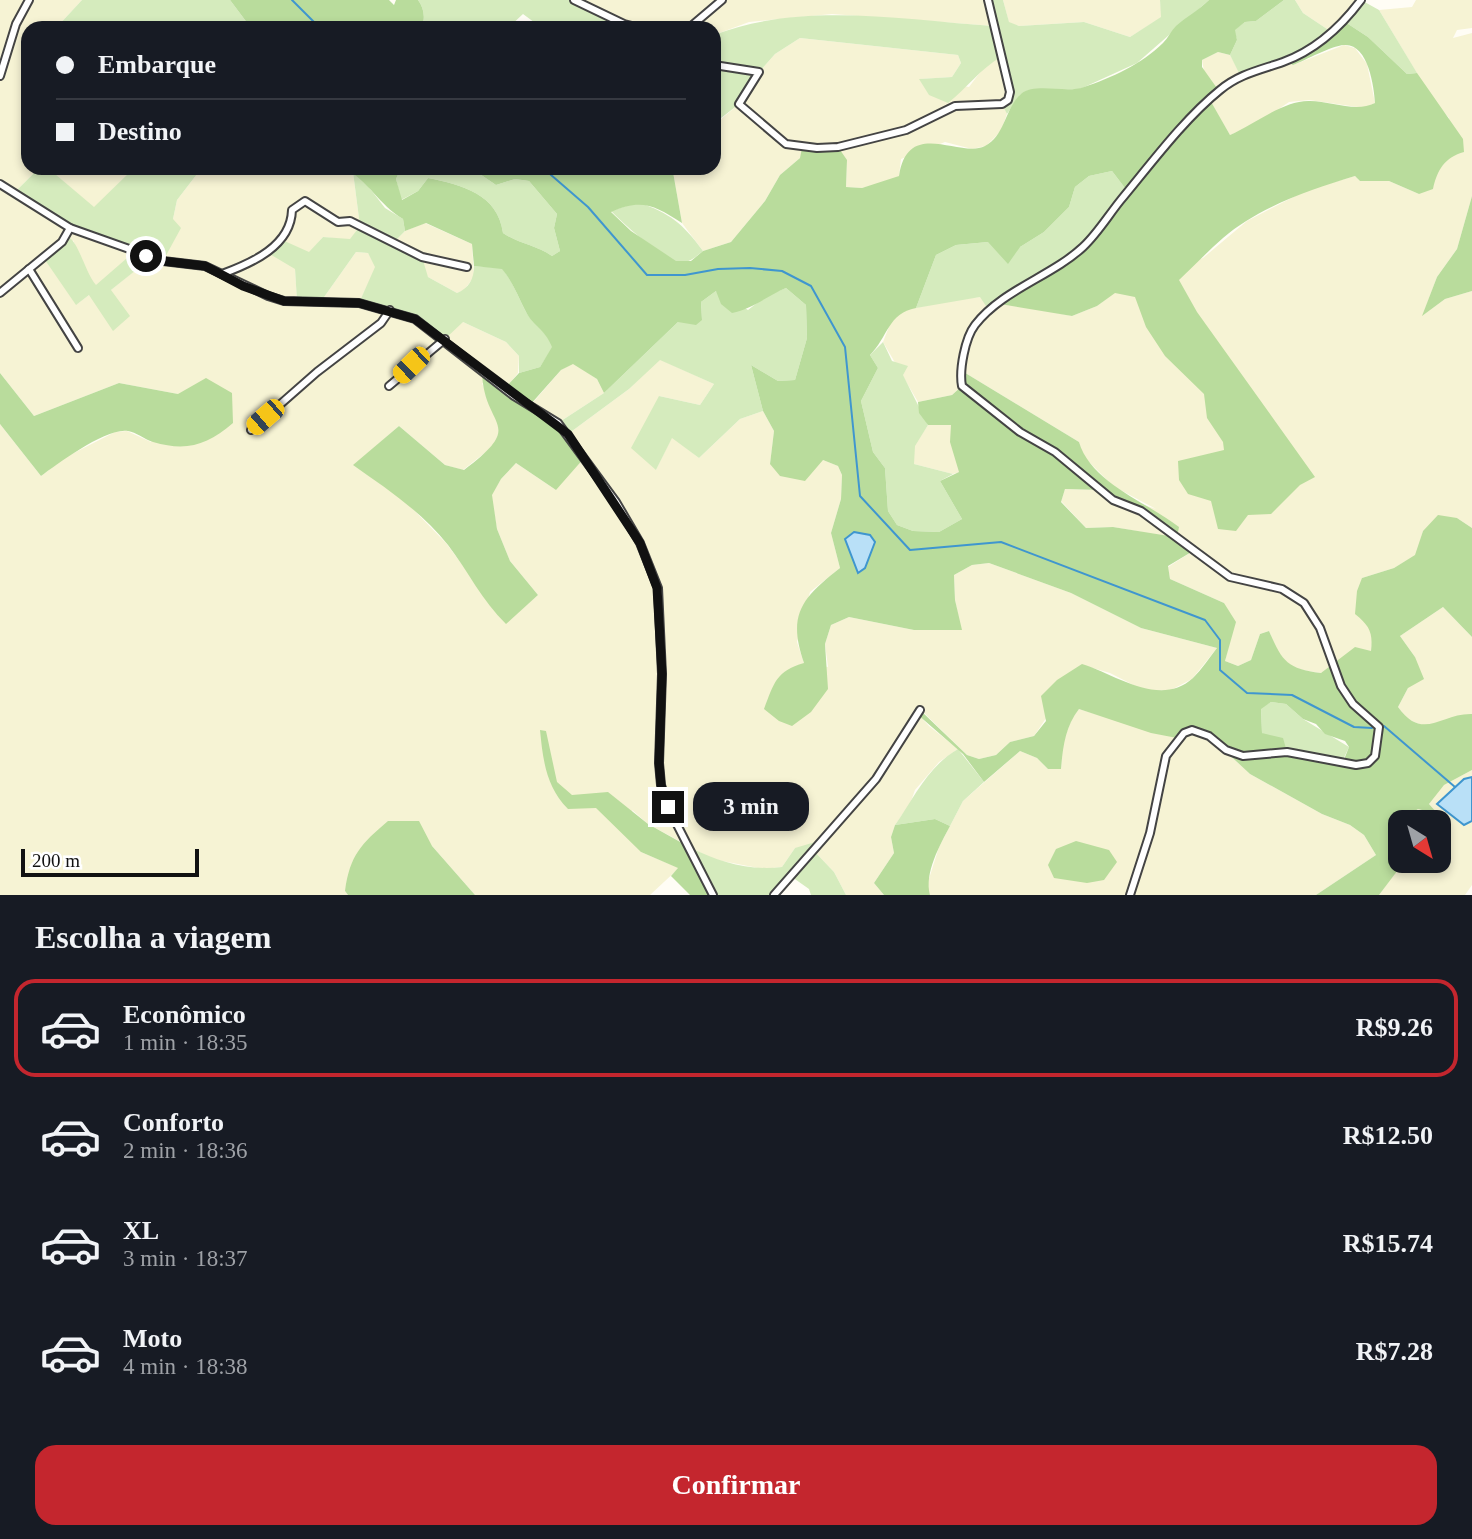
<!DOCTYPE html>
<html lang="pt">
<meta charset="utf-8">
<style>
:root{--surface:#171b24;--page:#242831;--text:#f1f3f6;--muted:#9ea1a6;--line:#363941;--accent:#c4262e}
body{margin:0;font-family:Georgia,serif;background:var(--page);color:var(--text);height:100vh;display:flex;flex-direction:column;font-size:26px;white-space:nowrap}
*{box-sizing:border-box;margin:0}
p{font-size:23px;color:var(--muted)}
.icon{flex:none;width:38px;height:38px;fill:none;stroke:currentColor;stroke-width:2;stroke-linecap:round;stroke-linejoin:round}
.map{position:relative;height:895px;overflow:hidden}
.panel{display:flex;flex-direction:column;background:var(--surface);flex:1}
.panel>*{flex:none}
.banner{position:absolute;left:21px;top:21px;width:700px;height:154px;border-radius:21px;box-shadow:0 4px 10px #0003;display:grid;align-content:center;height:154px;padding:0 35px;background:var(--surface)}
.needle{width:46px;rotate:143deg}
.buttons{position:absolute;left:1388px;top:810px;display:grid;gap:14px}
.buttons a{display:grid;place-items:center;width:63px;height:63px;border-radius:14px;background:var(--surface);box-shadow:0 4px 10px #0003;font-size:35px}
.scale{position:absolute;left:21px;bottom:18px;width:178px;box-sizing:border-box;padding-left:7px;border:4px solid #111;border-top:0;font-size:19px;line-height:24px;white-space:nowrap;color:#111;-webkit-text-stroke:5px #fff;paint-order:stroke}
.end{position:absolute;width:32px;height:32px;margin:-16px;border:9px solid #111;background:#fff;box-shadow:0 0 0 4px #fff}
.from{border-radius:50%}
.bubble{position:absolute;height:49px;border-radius:21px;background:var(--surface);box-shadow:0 4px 10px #0003;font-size:23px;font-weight:700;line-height:49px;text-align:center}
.car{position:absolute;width:21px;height:42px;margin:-21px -10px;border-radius:9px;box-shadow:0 0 5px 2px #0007;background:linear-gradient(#f5c518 24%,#345 0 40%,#f5c518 0 76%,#345 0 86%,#f5c518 0)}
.banner b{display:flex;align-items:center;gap:24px;height:66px;font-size:26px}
.banner b+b{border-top:2px solid var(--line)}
.banner i{width:18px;height:18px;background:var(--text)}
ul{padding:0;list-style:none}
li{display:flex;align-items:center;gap:21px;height:98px;margin:0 14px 10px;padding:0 21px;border:4px solid transparent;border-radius:21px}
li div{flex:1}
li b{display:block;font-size:26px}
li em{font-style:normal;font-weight:700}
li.selected{border-color:var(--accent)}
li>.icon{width:63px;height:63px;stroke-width:1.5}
h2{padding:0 35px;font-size:32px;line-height:84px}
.cta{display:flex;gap:14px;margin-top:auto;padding:14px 35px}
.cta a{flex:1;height:80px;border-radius:21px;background:var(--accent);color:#fff;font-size:28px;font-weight:700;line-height:80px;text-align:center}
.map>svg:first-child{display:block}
.farmland{fill:#f6f3d4}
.green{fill:#d5ebbd}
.forest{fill:#b9dc9c;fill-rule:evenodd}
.water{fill:#b9e0f7;stroke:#3f96cf;stroke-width:2}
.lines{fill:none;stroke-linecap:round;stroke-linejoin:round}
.stream{stroke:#3f96cf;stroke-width:2}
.street-casing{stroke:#444;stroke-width:10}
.street{stroke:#fff;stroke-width:6}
.route{stroke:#111;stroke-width:9}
</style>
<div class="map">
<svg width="1472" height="895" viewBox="0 0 1472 895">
<rect width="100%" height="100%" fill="#fffdf5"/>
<g class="farmland">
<polygon points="0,0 82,0 56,28 28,28 28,168 39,168 14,193 135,252 96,286 86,273 73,240 77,304 89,295 111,290 151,257 173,219 177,200 197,174 178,168 240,168 252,172 255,168 276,168 296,173 303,168 344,168 353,172 360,226 350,240 323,237 295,269 297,301 322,300 356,252 368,253 376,267 359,303 463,322 506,342 519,356 518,373 505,389 482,383 500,428 496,444 463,470 445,465 399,426 354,465 405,501 446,543 506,623 538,595 510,561 497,529 491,495 501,479 516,463 556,490 568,434 629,389 659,359 714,384 700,405 659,396 656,470 672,437 699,458 740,419 763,411 774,431 770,464 823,460 838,466 842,475 841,499 831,533 840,568 810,592 797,642 804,663 828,667 825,644 831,625 849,617 914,630 961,630 955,600 954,575 972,565 989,563 1071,593 1141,628 1217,648 1192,679 1171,690 1145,691 1110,673 1082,665 1034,736 1010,742 996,755 979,759 967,755 921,710 918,714 929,726 958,749 939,762 915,790 910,804 895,825 891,837 894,853 874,883 884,895 846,895 834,872 813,850 795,848 782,867 763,869 712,859 648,824 632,810 641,852 679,868 650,895 475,895 432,846 345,891 348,895 0,895 0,424 41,476 66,457 115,432 127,431 151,442 178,394 119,383 34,416 0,373"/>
<polygon points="574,0 988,0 994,26 832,14 749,22 714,35 714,28 640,28"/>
<polygon points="1003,0 1160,0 1162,17 1130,37 1084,22 1019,26 1009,23"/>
<polygon points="1295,0 1361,0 1333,33 1303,13"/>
<polygon points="1416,0 1472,0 1472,28 1457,30 1453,38 1472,33 1472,196 1457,249 1437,277 1423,315 1445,299 1472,291 1472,528 1457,518 1423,531 1416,555 1394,568 1362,578 1367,623 1373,635 1371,651 1321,673 1308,671 1291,667 1279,656 1269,631 1260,634 1251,660 1238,666 1225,661 1230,640 1224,603 1170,579 1168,567 1193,551 1142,532 1113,527 1086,528 1061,501 1065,489 1100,490 1156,509 1113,486 1083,456 1079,442 962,371 962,386 952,395 918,402 883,342 892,319 904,310 960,299 980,297 1072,316 1097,306 1115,292 1203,258 1247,221 1307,190 1355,176 1360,181 1389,181 1419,194 1450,156 1449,118 1431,97 1379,10 1412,7"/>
<polygon points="800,38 958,55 961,63 952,77 920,79 969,87 984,67 1001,56 1010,92 1003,104 1007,114 1001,131 986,146 972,149 945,142 901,159 899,176 893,180 862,188 846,187 847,160 800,158 780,175 765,201 731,242 703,251 682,223 673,172 680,168 714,168 714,125 739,104 759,72 775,54"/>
<polygon points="1344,45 1355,48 1367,64 1375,103 1364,108 1309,100 1289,102 1257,124 1230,135 1209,100 1202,60 1218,52 1230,55 1241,75 1285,61 1293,65"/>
<polygon points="48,168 134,168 94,208"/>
<polygon points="425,223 472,244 474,277 464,290 457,293 428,277 393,243 405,231"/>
<polygon points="573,363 597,379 604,393 558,423 530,406 561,370"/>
<polygon points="951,424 951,442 960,472 953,474 914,464 914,446 928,425"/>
<polygon points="1443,607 1472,637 1472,714 1424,726 1407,719 1398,707 1408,688 1415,657 1400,636"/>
<polygon points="1079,709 1128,724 1192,730 1209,736 1250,774 1322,814 1350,825 1364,835 1376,855 1316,895 930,895 927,885 939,847 963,801 1020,751 1037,758 1048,769 1061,769 1063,742 1072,718"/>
<polygon points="1472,770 1472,885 1465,895 1379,895 1404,861 1438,861 1438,822 1405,822 1404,819 1418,809 1437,813 1429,804 1440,787"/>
</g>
<g class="green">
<polygon points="82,0 230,0 251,28 56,28"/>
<path d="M418 0H574L640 28H542L523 14 508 28H421C426 19 424 8 418 0Z"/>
<path d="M988 0H1003L1009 22 1019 26 1084 22 1130 37 1161 17 1160 0H1209L1137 63 1080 89 1029 90 1020 95 1007 114 1002 104 1008 100 1001 57C980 69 967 88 948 103L929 95 919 79 952 77 961 63 958 55 800 38 775 54 759 72 739 104 716 122 714 119V35C802 1 902 20 993 26Z"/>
<polygon points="1284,0 1295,0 1303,13 1333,33 1285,61 1240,75 1230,55 1237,40 1234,30 1245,22 1256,21"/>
<polygon points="1361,0 1379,10 1417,73 1407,74 1368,37 1345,22"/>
<path d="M39 168H48L94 207 134 168H178L197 174 177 200 173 219 181 228 163 261 151 258 111 290 130 316 113 331 89 295 76 305 43 257 68 236C80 245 85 272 96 285L134 252 70 228 14 193Z"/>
<path d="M401 168H471L496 185 515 179 529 181 557 214 554 228 560 251 552 256C536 245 519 244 503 233 498 194 462 185 428 178L418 191 401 200 396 179Z"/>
<polygon points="1112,171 1128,192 1085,246 990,312 980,297 916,308 936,255 956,245 988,242 1020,247 1044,232 1069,207 1075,187 1089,176"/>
<path d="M353 172 361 177 385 208 403 219 405 231 393 243 422 257 428 277 457 293C469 288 474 279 474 266L502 268C513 282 518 297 526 312 534 326 545 329 553 347L540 367 519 373V356L506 342 463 322 445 339 415 319 359 303 375 267 368 253 356 252 322 300 297 301 295 269 268 253 280 239 309 252 323 237 350 239 360 226Z"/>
<path d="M638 202C671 214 682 223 703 251 695 257 689 264 678 262 661 258 624 224 611 211Z"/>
<polygon points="786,288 806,305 807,338 795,380 778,381 751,365 763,411 740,419 699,458 672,438 656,470 631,448 659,396 700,405 714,384 660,360 629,389 568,434 558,423 604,393 678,322 702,320 701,302 716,291 748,310 766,296"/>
<polygon points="883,342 892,361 908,366 903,375 928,425 915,446 914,464 953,474 940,481 962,519 939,532 913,531 897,525 888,511 885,468 873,452 861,401 878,368 870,355"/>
<polygon points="1271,702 1286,704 1303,719 1349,747 1342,762 1287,752 1262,733 1261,708"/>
<path d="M958 749 984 782 963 801 950 826 935 819 895 825C915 797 927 767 958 749Z"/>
<path d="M822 840 814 851 834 872 846 895H811L809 889 792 877 774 895H713L691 848C719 862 750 871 782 867L795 848Z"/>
</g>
<g class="forest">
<path d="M230 0H389L394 5 396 0H418C424 8 426 19 421 28H251Z"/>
<path d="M1209 0H1284L1256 21 1245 22 1235 30 1237 40 1230 55 1218 52 1202 60V67L1219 91 1210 100 1230 135C1255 124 1284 100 1310 101 1331 101 1356 113 1375 103 1374 86 1368 43 1344 45 1331 46 1306 60 1293 65L1285 61 1323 41 1345 22 1368 37 1407 74 1417 73 1463 139 1464 152C1445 157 1437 170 1433 189L1419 194 1389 181H1360L1355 176C1309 190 1259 207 1223 238 1208 251 1194 266 1179 280L1197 312 1315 477 1300 485 1271 514 1248 515 1236 531 1218 529 1211 501 1188 494 1179 480 1178 461 1224 450 1223 442 1207 418 1204 394 1165 356 1146 327 1135 297 1115 293 1097 306 1072 316 1000 304 1085 246 1128 192 1112 171 1089 176 1075 187 1069 207 1044 232 1020 247 1008 264 988 242 956 245 936 255 916 308C888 313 888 337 870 355L878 368 861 401 873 452 885 468 888 511 897 525 913 531 939 532 962 519 940 481 959 472 950 442 951 425H928L919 413 918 402 952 395 962 386V371L1079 442C1091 483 1147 502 1179 527L1177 537 1193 551 1168 566 1170 579 1224 603 1236 622 1225 661 1238 666 1251 660 1260 634 1269 631C1282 661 1287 669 1321 673L1355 647 1371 651C1373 633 1370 626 1355 614L1357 591 1362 578 1394 568 1415 555 1423 531 1438 515 1457 518 1472 528V637L1443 607 1400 636 1415 657 1424 679 1408 688 1398 707C1423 742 1441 713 1472 714V770L1444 785 1429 804 1438 814 1418 809 1404 818 1405 822H1400V861L1404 862 1379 895H1316L1376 855 1364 835 1350 825 1322 814 1250 774 1209 736 1192 730 1177 738 1151 733 1079 709C1065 727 1063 747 1061 769H1048L1037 758 1020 751 984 782 963 754 917 714 920 710 967 755 979 759 996 755 1010 742 1034 736 1046 721 1041 696 1057 680 1082 664C1117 675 1160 708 1193 678 1202 669 1209 658 1217 648L1141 628 1071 593 989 563 972 565 954 575 955 600 962 630H914L849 617 831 625 825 644 828 689 811 712 792 726 779 721 764 709C774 683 776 671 804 663 787 614 802 598 840 568L831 533 841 499 842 475 838 466 823 460 805 481 780 476 770 464 774 431 763 411 751 365 778 381 795 380 807 338 806 305 786 288C767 296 752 309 732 313L721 304 716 291 701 302 702 320 696 325 678 322 604 393 597 379 573 364 561 370 530 405 558 423 585 457 556 490 516 463 501 479 492 495 497 529 510 561 538 595 506 624C482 601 468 571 448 545 422 512 387 489 353 465L399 426 445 465 464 470C529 421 482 430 482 369L505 388 519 373 540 367 552 347C545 329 533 326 526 312 518 297 513 282 502 269L474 266 472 244 426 223 405 231 403 219C379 205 369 181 344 168H401L396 179 402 200 418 191 428 178C462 185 498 194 503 233 519 244 536 245 552 256L560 251 554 228 557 214 529 181 515 179 496 185 471 168H659L663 172H673L682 223C655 206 642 198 611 212L631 231 676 261H691L703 251 731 242 765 201 780 175 800 158 802 148 838 147 847 160 846 187 862 188 899 176C908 117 960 159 985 146 1005 136 1005 108 1021 94 1036 82 1066 94 1084 87 1111 78 1142 64 1163 43 1168 38 1171 31 1176 26 1186 17 1199 10 1209 0ZM1065 489 1100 490 1141 511 1175 537 1113 527 1086 528 1061 502ZM1271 702 1286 704 1303 719 1316 724 1325 734 1345 741 1349 747 1343 762 1287 752 1283 738 1262 733 1261 709Z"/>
<polygon points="1472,196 1472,291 1445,299 1422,316 1437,277 1457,249"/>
<path d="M0 373 34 416 119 383 178 394 206 378 232 393 233 423C207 445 187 452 153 442 144 439 136 432 128 431 107 427 57 464 41 476L0 424Z"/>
<path d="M540 730 546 731 557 782 572 795 608 792 648 824 691 848 713 895H690L671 876 678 868 641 852 596 808 568 809C546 787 543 760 540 730Z"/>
<path d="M935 819 950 826C940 845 924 873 930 895H884L874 883 894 853 891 837 895 825Z"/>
<path d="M388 821H419L432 846 475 895H348L345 891C350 855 361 844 388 821Z"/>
<polygon points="1076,841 1109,850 1117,862 1104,880 1087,883 1054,878 1048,865 1056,849"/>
</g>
<g class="water">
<polygon points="854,532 870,535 875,542 865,568 858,573 845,539"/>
<polygon points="1472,777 1472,821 1464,825 1437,804 1464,779"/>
</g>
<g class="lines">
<g class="stream">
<polyline points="292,0 320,28"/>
<polyline points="543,168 588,207 647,275 685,275 718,269 750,268 782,271 811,286 845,347 860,496 910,550 1001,542 1205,620 1220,640 1220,670 1247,693 1292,695 1354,727 1372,728"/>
<polyline points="1384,726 1455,787"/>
</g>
<defs>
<g id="street">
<polyline points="574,0 624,24 640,28"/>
<polyline points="689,28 722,0"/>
<polyline points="714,65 759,72 739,104 786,144 817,148 838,147 906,130 955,106 1002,104 1008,100 1010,92 988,0"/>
<polyline points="0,76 16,24 29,0"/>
<polyline points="0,184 70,228 163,261 205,266 268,296 284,301 359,303 415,319 514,396 558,423 616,502 640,543 658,588 662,674 659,763 661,785 668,807 713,895"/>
<polyline points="29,269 78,348"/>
<path d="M222 274C252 263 291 246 292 210L305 201 338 222 350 221 422 257 467 267"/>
<polyline points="0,293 62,242 70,228"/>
<polyline points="389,386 445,339"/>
<polyline points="251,430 317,372 381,323 390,310"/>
<polyline points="774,895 876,779 920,710"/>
<path d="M1130 895 1150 833 1166 756 1184 733 1192 730 1209 736 1226 750 1243 756 1287 752 1356 765 1368 763 1375 756 1379 727 1353 704 1341 686 1320 628 1304 603 1282 589 1230 577 1141 511 1113 500 1055 452 1020 432 962 386C959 370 965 338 975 325 1002 290 1052 276 1083 247 1097 234 1108 216 1120 201 1150 165 1184 119 1220 90 1239 74 1260 70 1283 62 1316 50 1340 28 1361 0"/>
</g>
</defs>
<use href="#street" class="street-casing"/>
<use href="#street" class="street"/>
</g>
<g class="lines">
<polyline class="route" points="146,256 163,261 205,266 243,286 284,301 359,303 415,319 568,434 640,543 657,588 662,674 659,763 661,785 668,807"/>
</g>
</svg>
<div class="buttons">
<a><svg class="needle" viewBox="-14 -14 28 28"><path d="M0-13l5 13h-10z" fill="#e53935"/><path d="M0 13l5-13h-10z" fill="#9ea1a6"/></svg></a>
</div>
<div class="scale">200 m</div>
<i class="end from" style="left:146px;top:256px"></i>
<i class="end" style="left:668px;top:807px"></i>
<div class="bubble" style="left:693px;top:782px;width:116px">3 min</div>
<i class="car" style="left:411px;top:365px;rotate:226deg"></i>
<i class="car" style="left:265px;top:417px;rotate:229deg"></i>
<div class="banner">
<b><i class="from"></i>Embarque</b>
<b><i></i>Destino</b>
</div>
</div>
<section class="panel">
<h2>Escolha a viagem</h2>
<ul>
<li class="selected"><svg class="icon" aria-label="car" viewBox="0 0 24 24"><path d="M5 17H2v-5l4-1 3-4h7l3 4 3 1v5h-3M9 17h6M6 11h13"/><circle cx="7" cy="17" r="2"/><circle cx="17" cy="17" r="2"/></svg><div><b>Econômico</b><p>1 min · 18:35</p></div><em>R$9.26</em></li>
<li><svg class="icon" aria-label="car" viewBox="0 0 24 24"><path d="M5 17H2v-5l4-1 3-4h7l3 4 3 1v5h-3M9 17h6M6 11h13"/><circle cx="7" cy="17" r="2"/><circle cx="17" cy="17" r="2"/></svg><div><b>Conforto</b><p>2 min · 18:36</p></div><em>R$12.50</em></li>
<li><svg class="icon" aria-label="car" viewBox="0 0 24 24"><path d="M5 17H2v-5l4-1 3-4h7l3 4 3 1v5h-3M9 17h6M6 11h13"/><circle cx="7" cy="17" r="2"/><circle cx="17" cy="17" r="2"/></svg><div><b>XL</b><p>3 min · 18:37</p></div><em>R$15.74</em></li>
<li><svg class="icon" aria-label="car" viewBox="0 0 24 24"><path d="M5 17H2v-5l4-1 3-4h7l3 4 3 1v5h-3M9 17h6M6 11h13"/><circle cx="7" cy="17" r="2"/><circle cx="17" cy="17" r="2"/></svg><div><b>Moto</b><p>4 min · 18:38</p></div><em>R$7.28</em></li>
</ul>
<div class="cta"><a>Confirmar</a></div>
</section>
